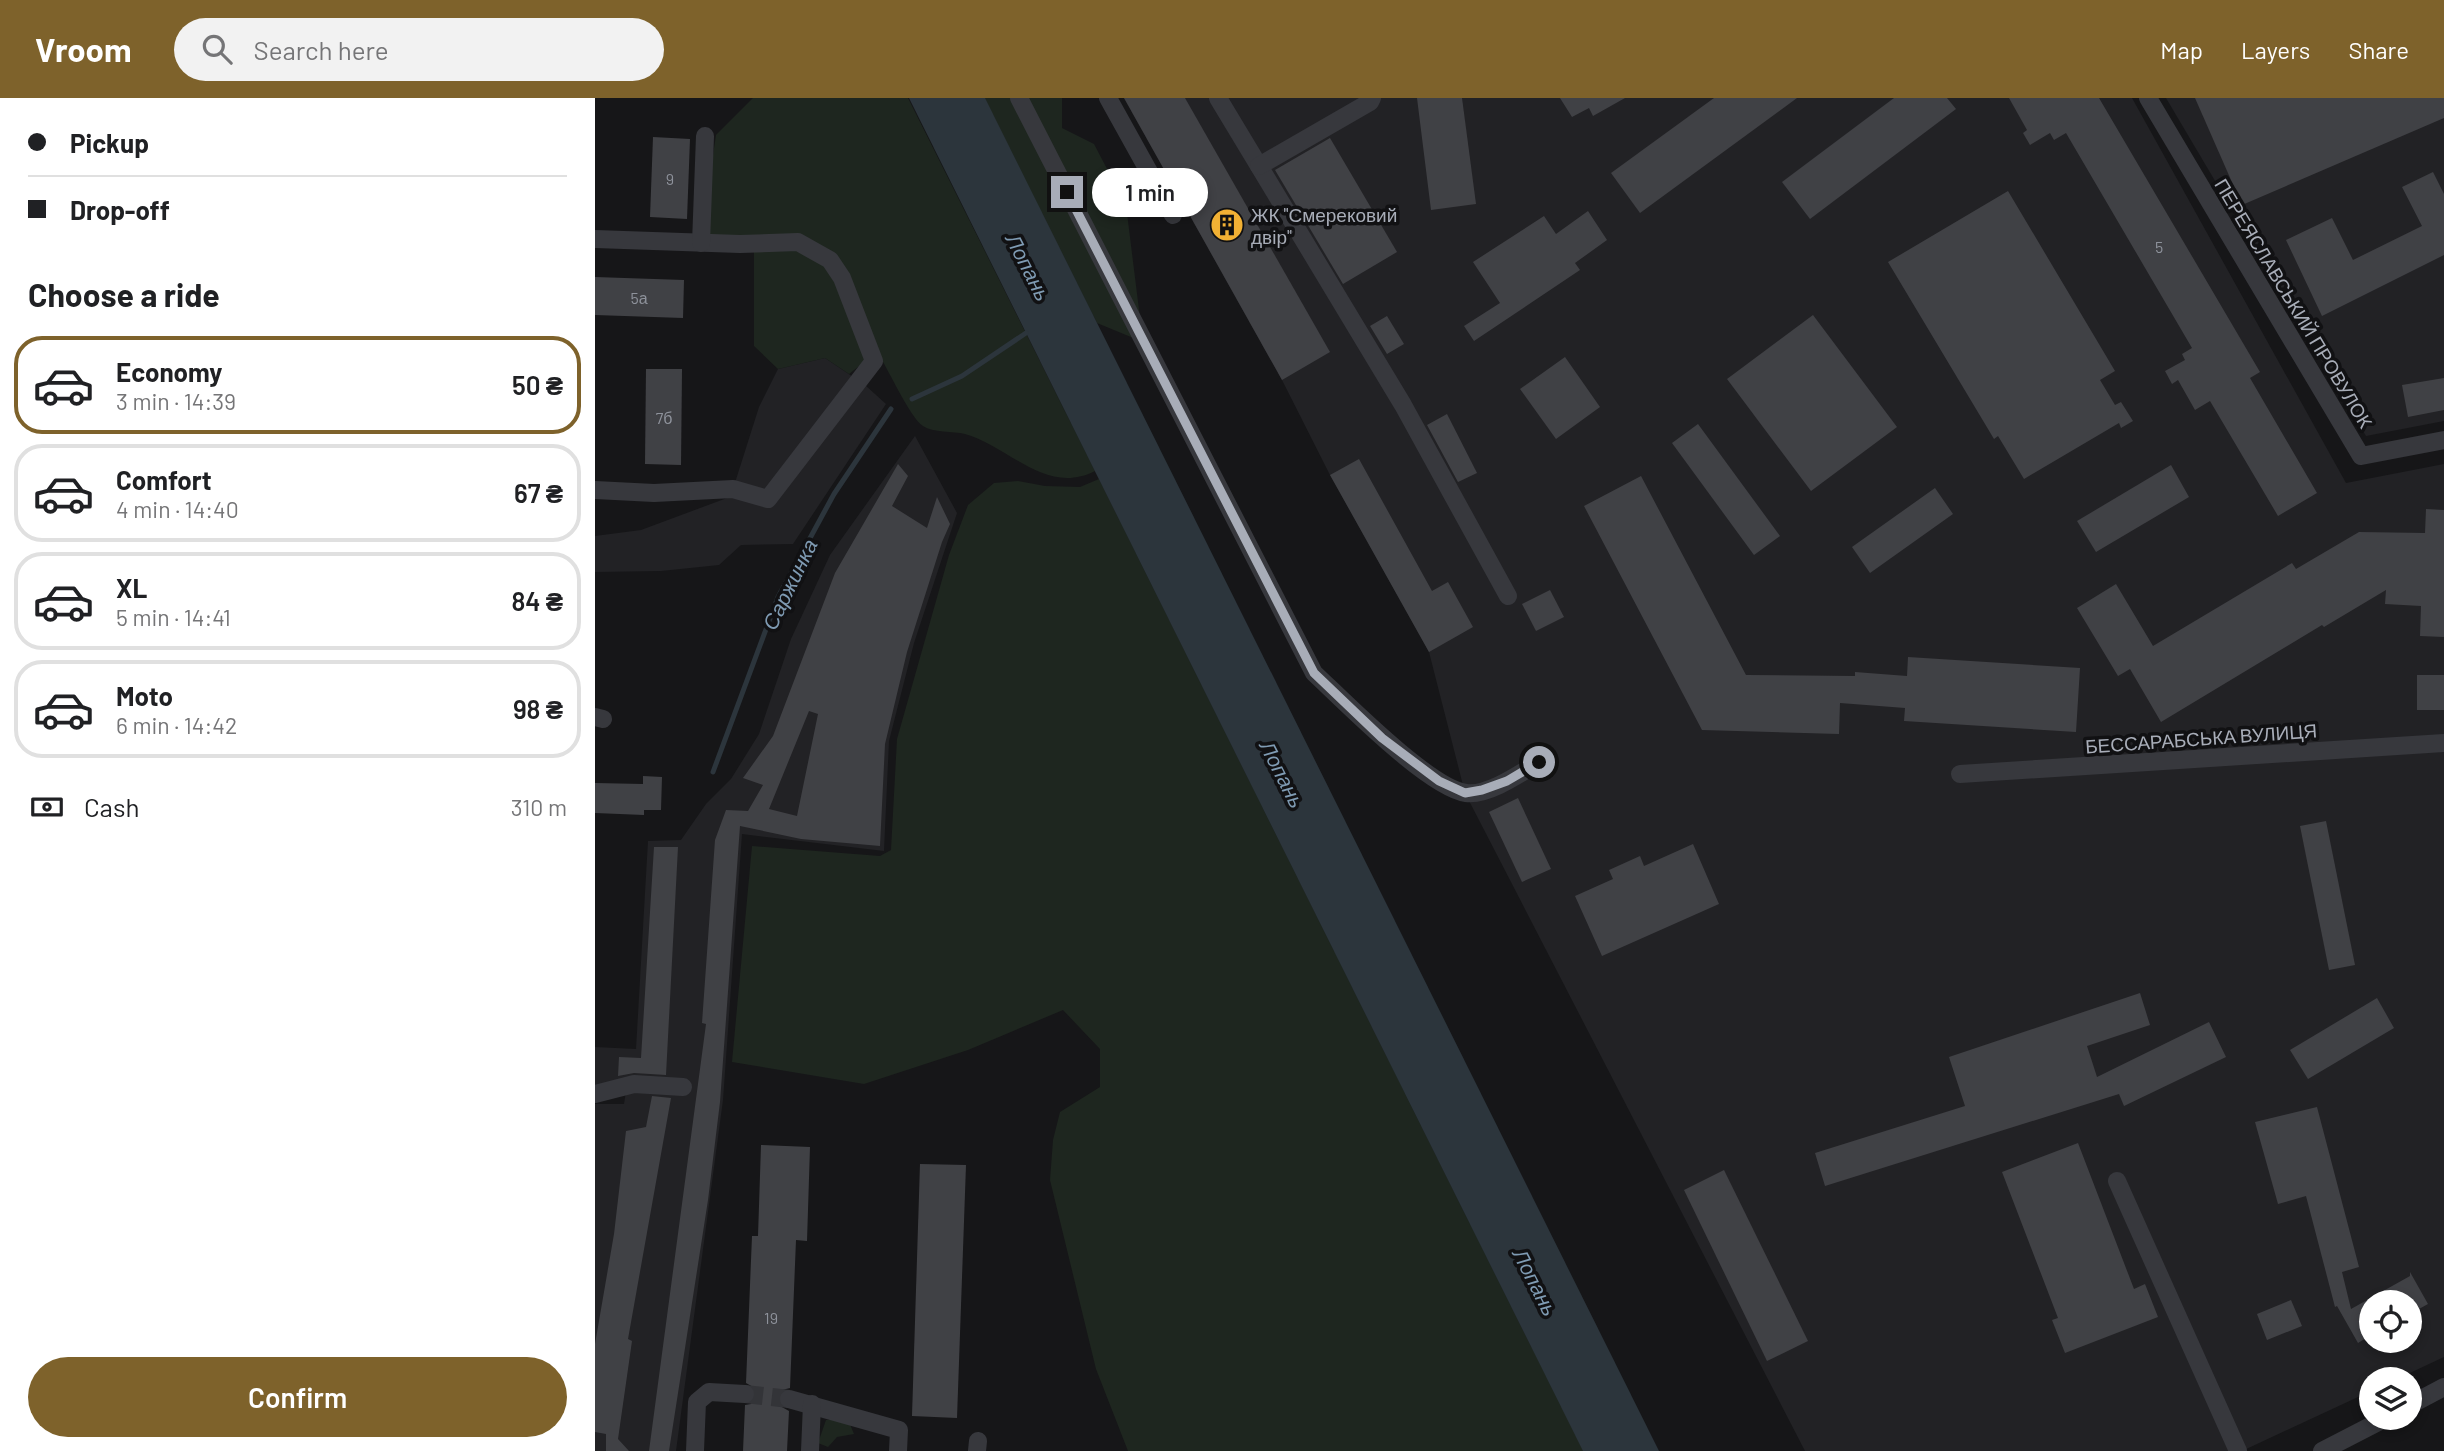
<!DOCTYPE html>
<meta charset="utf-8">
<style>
:root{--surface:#fff;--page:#f2f2f2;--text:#202124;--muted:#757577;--line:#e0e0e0;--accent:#7e622b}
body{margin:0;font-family:Barlow,sans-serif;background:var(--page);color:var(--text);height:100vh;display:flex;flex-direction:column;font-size:26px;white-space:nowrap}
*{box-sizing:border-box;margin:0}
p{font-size:23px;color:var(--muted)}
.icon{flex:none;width:38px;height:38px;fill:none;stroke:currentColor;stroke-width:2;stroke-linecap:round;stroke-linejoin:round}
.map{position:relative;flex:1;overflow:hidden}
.drawer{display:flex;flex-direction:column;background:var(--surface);width:595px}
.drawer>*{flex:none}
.banner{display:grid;align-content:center;height:154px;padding:0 28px;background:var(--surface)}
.fabs{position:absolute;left:1764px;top:1192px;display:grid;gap:14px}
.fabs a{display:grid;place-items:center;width:63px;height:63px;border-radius:50%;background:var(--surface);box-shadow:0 4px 10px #0003;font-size:35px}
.end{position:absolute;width:32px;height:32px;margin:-16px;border:9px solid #a8adb8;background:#111;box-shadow:0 0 0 4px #111}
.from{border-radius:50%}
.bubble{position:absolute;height:49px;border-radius:24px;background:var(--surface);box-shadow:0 4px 10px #0003;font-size:23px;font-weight:600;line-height:49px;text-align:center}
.banner b{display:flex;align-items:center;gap:24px;height:66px;font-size:26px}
.banner b+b{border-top:2px solid var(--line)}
.banner i{width:18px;height:18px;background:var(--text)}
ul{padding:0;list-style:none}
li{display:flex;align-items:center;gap:21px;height:98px;margin:0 14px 10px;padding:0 14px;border:4px solid var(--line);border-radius:28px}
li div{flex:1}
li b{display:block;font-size:26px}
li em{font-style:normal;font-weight:600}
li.selected{border-color:var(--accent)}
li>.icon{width:63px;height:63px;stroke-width:1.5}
h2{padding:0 28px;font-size:32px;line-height:84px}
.pay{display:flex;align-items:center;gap:18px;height:77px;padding:0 28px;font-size:26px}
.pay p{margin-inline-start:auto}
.primary-button{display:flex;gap:14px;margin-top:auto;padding:14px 28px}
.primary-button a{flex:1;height:80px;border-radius:42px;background:var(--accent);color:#fff;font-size:28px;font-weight:600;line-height:80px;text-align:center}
header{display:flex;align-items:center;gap:42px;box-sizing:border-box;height:98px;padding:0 35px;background:var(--accent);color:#fff}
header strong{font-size:33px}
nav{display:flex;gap:38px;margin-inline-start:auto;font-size:24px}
.search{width:490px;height:63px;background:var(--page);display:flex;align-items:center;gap:18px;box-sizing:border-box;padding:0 24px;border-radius:38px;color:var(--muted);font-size:26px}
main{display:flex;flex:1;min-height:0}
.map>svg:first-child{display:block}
.built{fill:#222225;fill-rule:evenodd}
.green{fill:#1e261f}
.water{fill:#2c353c}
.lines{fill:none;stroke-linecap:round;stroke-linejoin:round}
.stream{stroke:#2c353c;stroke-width:5}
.building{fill:#404145;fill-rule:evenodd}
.minor-tunnel{stroke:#333438;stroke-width:18;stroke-dasharray:18 9;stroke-linecap:butt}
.minor{stroke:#37383d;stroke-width:18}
.route{stroke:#a8adb8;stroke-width:9}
.labels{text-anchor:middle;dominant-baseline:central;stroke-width:7;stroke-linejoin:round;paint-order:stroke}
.number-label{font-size:16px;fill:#8e929b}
.poi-label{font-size:19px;fill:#a8adb8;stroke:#111113;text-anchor:start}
.street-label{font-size:19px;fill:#a8adb8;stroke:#111113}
.water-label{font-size:21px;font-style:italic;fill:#7f9bb3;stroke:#111113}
</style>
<header>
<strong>Vroom</strong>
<div class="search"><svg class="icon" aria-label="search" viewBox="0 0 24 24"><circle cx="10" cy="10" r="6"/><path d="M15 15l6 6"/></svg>Search here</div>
<nav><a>Map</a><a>Layers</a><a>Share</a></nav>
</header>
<main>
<section class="drawer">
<div class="banner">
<b><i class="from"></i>Pickup</b>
<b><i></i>Drop-off</b>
</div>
<h2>Choose a ride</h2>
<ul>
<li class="selected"><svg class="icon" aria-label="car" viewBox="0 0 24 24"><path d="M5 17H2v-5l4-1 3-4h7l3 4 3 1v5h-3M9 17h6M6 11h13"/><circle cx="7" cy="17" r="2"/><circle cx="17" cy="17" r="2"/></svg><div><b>Economy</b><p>3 min · 14:39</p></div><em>50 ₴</em></li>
<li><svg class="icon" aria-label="car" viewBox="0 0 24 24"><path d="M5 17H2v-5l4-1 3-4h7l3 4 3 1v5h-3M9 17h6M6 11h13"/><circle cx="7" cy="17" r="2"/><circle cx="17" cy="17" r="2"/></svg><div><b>Comfort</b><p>4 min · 14:40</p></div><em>67 ₴</em></li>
<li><svg class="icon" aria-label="car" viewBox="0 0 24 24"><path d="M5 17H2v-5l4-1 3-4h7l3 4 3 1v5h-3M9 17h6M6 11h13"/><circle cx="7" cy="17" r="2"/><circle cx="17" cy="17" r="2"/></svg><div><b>XL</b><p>5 min · 14:41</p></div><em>84 ₴</em></li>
<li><svg class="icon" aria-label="car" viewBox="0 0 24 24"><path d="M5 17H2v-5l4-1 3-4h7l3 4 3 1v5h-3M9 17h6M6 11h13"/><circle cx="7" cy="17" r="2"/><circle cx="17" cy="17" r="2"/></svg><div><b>Moto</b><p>6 min · 14:42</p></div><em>98 ₴</em></li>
</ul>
<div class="pay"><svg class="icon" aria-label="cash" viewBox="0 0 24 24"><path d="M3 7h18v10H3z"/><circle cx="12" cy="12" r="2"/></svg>Cash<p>310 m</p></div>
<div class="primary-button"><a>Confirm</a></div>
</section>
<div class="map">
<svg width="1849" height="1353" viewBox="0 0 1849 1353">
<rect width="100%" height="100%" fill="#161618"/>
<g class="built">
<path d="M529 0H1537L1751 385 1849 366V1259L1802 1281H1776V1293L1647 1353H1210L870 695 834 554 735 377 687 282ZM1776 1204H1815V1242H1776Z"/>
<polygon points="1571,0 1849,0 1849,323 1771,338"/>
<polygon points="230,260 270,287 291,306 198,446 146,447 124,467 66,473 0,474 0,438 46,432 132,400 138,391 164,309 183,271"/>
<polygon points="320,338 362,415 319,545 294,643 289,753 147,736 128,1002 81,1353 0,1353 0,1006 29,1006 31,993 0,990 0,949 41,951 53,743 86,742 111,706 136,681 164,636 196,541 235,457"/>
</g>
<g class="green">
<path d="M158 0H313L500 373C451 398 415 349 370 336 358 333 338 335 328 328 315 320 293 270 282 254L254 276 230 260 183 271 159 248V139L113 138 112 97 121 37Z"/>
<polygon points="389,0 467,0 467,30 499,46 531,107 548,244 502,225"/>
<polygon points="504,381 937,1250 989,1353 533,1353 501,1271 455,1082 458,1042 465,1014 505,989 505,951 468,912 373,952 269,986 137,964 157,748 285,758 296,752 302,641 354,457 373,407 399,385 423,383 450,388 485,389"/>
<polygon points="242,1321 254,1324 259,1336 242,1339 233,1349 223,1345 231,1322"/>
</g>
<polygon class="water" points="314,0 390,0 1064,1353 988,1353"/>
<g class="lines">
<g class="stream">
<polyline points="317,301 367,278 431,235"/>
<polyline points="118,674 183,499 239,396 296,311"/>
</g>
</g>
<g class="building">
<polygon points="529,0 590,0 735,254 687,282"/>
<polygon points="822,0 867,0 881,106 836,112"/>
<polygon points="965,0 1030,0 998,18 994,10 977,19"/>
<polygon points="1119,0 1202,0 1045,115 1016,75"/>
<polygon points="1299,0 1352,0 1361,11 1215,121 1187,84"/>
<polygon points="1414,0 1504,0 1665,274 1655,280 1722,395 1683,418 1615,303 1600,312 1583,282 1577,286 1570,273 1590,262 1587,256 1597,250 1471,35 1459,42 1455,35 1435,47 1428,35 1432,32"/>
<polygon points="1600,0 1849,0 1849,20 1647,107"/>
<polygon points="58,39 95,41 92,121 55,119"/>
<polygon points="735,40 802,154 748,186 680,72"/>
<polygon points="1838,74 1849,96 1849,157 1727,218 1691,142 1737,120 1758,162 1827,128 1807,89"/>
<polygon points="1413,93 1520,273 1505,282 1520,307 1526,304 1538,323 1526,330 1524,325 1429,381 1403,338 1399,341 1293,164"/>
<polygon points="993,113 1012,142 980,165 985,172 879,243 869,228 905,205 878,164 949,118 961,136"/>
<polygon points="0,179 89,182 88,220 0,217"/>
<polygon points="1218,217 1302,329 1216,393 1132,281"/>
<polygon points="792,218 809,246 792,256 775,228"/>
<polygon points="970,259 1005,309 961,341 925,291"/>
<polygon points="51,271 87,271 86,367 50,366"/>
<polygon points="1849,280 1849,312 1813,319 1807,287"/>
<polygon points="852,316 882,375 863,384 832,327"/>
<polygon points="1103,326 1185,438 1159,457 1077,345"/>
<polygon points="764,361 837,493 853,484 878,529 834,554 735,377"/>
<path d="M303 366 313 378 297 408 332 430 342 399 355 426 347 444 312 554 290 646 285 748 206 741 145 728 125 1004 113 1102 74 1353H54L111 926 107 925 120 742 131 712 153 713 168 687 148 680 178 638 240 475ZM214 613 223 616 202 718 174 711Z"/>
<polygon points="1576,367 1594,399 1501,454 1482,423"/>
<polygon points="1046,378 1151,577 1260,578 1260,574 1312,578 1313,559 1485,570 1481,634 1309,623 1310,610 1245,605 1244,636 1107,632 989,408"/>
<polygon points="1340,390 1358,416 1275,475 1257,449"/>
<polygon points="1831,411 1849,412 1849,539 1825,538 1826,508 1790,506 1791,492 1729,529 1727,527 1566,624 1535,571 1523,578 1482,510 1521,486 1558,548 1697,465 1701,471 1764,434 1830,435"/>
<polygon points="955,492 969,519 941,533 927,506"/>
<rect x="1822" y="577" width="27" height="35"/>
<polygon points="48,678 67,679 66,712 49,712 49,717 0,715 0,685 48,686"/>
<polygon points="923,700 956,771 927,784 894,714"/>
<polygon points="1731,723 1760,867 1734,872 1705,728"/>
<polygon points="1098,746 1124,806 1007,858 980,798 1018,781 1014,772 1045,758 1049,768"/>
<polygon points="59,749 83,749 71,977 39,975 23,978 24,959 46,960"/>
<polygon points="1545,895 1555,927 1492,948 1502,979 1614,924 1631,959 1529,1008 1524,996 1230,1088 1220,1055 1370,1008 1354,959"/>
<polygon points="1782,900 1799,930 1713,981 1695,952"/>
<polygon points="57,998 76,1000 33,1241 37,1243 23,1341 34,1353 11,1353 11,1336 0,1334 0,1246 19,1136 31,1033 51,1029"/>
<polygon points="1722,1009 1764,1169 1747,1174 1756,1211 1815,1178 1815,1174 1833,1206 1815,1216 1815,1204 1776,1204 1776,1237 1763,1245 1742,1208 1740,1209 1711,1098 1683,1106 1660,1024"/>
<polygon points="1483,1045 1539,1191 1550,1186 1563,1219 1470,1255 1457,1222 1463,1220 1407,1074"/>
<polygon points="166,1047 215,1049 212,1143 201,1142 195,1290 187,1292 183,1299 185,1308 194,1313 192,1353 148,1353 150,1307 156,1306 161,1297 160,1290 151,1285 157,1138 163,1138"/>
<polygon points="325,1066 371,1067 362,1320 317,1318"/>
<polygon points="1129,1072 1213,1243 1172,1263 1089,1092"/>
<polygon points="1696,1202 1707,1228 1672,1242 1662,1216"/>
</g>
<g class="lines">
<polyline class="minor-tunnel" points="150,1296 194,1301"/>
<g class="minor">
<path d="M424 0 719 575C748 602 834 690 871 695 893 698 926 675 944 664"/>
<polyline points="513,0 578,117"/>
<polyline points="623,0 808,307 913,498"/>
<polyline points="1553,0 1766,358 1849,342"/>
<polyline points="664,68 775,4 777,0"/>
<polyline points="0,141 145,146 203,144 235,162 247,180 279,263 173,401 138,391 59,395 0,392"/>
<polyline points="106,145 110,38"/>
<polyline points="0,619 8,621"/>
<polyline points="1365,676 1849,645"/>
<polyline points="0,996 39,986 88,989"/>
<polyline points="1522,1083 1643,1353"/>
<polyline points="194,1301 304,1332 303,1353"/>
<polyline points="1815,1307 1849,1289"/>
<polyline points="100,1353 102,1304 114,1294 150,1296"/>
<polyline points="215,1353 217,1306"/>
<polyline points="382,1353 383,1343"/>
<polyline points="1727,1353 1791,1320"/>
</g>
</g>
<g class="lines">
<polyline class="route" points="472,94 719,575 787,640 844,683 870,695 887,692 912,683 944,664"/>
</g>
<defs>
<symbol id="building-disc" viewBox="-11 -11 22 22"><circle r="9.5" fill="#f2b134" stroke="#111113"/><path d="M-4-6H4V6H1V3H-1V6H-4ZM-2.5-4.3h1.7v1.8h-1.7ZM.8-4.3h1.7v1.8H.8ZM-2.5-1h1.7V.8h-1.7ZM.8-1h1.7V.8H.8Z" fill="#111"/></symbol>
</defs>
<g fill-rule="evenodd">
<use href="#building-disc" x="613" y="108" width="38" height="38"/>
</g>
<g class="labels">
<g class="number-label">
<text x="75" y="80">9</text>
<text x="1564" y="148">5</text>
<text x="44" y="199">5а</text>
<text x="69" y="319">7б</text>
<text x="176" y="1219">19</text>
</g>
<g class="poi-label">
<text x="656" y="116">ЖК "Смерековий<tspan x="656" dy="22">двір"</tspan></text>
</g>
<g class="street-label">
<text transform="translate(1699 205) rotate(59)">ПЕРЕЯСЛАВСЬКИЙ ПРОВУЛОК</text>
<text transform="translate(1606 640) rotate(-4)">БЕССАРАБСЬКА ВУЛИЦЯ</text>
</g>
<g class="water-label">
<text transform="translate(434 169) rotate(63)">Лопань</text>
<text transform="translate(194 486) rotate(-64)">Саржинка</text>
<text transform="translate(688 676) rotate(63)">Лопань</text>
<text transform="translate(941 1184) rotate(63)">Лопань</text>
</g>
</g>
</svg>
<div class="fabs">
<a><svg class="icon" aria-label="locate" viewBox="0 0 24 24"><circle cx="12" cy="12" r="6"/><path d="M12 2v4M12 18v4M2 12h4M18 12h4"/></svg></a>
<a><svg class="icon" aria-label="layers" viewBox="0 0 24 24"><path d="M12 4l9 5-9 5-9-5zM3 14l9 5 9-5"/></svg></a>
</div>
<i class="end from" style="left:944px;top:664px"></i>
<i class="end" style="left:472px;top:94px"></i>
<div class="bubble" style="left:497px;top:70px;width:116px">1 min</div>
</div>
</main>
